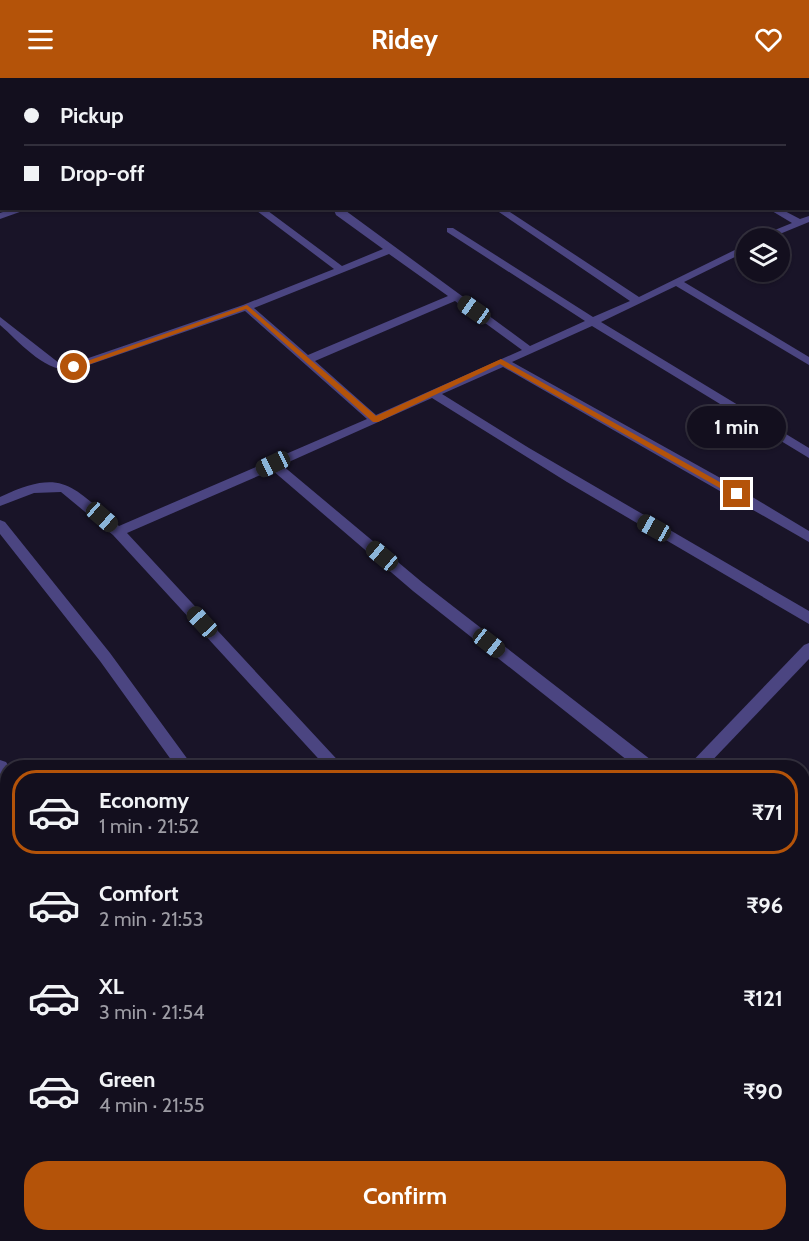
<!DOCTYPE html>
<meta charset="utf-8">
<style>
:root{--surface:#130f1e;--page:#201d2b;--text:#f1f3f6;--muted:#9d9ca4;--line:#322f3c;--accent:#b45309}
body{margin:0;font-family:Cabin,sans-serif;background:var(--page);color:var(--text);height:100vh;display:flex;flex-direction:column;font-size:22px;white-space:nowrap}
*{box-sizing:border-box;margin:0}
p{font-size:20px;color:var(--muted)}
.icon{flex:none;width:33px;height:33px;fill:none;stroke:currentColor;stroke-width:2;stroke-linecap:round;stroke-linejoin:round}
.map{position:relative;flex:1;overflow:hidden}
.sheet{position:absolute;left:0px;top:682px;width:810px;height:482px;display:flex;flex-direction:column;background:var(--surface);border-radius:24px 24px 0 0;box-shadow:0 2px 4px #0004,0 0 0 2px var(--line)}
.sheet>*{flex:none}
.top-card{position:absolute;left:0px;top:0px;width:810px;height:132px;box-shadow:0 2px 4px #0004,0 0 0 2px var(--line);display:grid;align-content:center;height:132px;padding:0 24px;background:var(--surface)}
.fabs{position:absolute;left:736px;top:150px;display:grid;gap:12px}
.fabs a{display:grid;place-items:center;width:54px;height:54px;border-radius:50%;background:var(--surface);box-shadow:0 2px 4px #0004,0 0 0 2px var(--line);font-size:30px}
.end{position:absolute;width:27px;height:27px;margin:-14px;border:8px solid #b45309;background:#fff;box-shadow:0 0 0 3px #fff}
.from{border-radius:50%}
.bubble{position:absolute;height:42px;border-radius:21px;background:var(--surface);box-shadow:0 2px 4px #0004,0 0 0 2px var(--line);font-size:20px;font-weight:700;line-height:42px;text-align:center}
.car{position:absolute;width:18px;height:36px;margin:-18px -9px;border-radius:8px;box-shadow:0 0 4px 2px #0007;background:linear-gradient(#222 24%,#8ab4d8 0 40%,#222 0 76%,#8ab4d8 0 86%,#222 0)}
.top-card b{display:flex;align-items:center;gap:21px;height:57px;font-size:22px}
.top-card b+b{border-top:2px solid var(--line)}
.top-card i{width:15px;height:15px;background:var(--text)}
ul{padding:10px 0 0;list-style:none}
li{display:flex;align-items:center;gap:18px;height:84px;margin:0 12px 9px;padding:0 12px;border:3px solid transparent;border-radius:24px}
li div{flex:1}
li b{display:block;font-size:22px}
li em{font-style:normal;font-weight:700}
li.selected{border-color:var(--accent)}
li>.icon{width:54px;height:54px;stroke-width:1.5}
.button{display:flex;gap:12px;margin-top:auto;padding:12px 24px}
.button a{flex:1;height:69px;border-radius:24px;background:var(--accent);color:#fff;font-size:24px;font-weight:700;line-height:69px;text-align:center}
header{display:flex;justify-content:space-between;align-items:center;height:78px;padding:0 24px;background:var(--accent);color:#fff;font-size:27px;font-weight:700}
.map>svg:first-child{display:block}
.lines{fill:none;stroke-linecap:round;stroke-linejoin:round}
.minor{fill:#4b4581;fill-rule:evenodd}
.tertiary{fill:#4b4581;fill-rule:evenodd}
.route{fill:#b45309}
</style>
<header><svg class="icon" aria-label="menu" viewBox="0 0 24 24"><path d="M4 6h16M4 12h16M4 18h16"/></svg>Ridey<svg class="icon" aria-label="heart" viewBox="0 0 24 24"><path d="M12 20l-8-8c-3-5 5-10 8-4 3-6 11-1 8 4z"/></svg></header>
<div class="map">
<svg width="809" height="1163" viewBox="0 0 809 1163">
<rect width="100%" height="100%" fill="#191428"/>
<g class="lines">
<g class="minor">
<polygon points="92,0 104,0 89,2"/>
<polygon points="140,0 148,0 150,2 141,2"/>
<polygon points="214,0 223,0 225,2 215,2"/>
<polygon points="351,0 360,0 362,2 352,2"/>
<polygon points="444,0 453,0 455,2 445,2"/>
<polygon points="536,0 546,0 548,2 537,2"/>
<polygon points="611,0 622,0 609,2"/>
<polygon points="755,0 765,0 767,2 756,2"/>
<rect x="808" y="19" width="1" height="4"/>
<polygon points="0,20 2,20 0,25"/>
<polygon points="809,52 809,58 808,58 808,53"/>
<polygon points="808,75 809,75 809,81 808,80"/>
<polygon points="15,130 31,130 0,141 0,135"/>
<path d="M253 130H264L342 188 383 171 336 137 333 130H342L530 268 585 243 447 154V150H453L593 239 630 223 493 130H504L639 219 747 166V173L684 204 809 279V287L676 208 601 244 809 370V380L592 248 512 284 724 402 809 453V464L503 289 442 316 529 370 809 533V546L567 404 432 320 282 387 423 505 655 685 657 690H637L413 513 272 392 127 455 345 690H327L113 457 61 414 34 415 0 428V419C64 389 71 408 119 448L367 341 245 233 77 291C47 298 21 265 0 247V239L59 285 71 286 243 227 334 191ZM389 176 448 218 308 277 254 230ZM455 223 522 272 376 337 315 283Z"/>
<polygon points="767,130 779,130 800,141 809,138 809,144 770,160 759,160 760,158 792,145"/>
<polygon points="0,442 5,444 110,575 194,690 177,690 100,583 0,456"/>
<polygon points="809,565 809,581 705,690 686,690 804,567"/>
<polygon points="0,682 6,684 10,690 8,690 8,708 0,703"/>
<polygon points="809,943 809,963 802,966 802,946"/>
<rect x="0" y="1043" width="8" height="20"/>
<polygon points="130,1156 152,1156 153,1163 131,1163"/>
</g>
<g class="tertiary">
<rect x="0" y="761" width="8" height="16"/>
<rect x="802" y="831" width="7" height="18"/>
</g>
</g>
<polygon class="route" points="247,227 376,338 501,281 741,416 734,418 500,286 378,344 373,344 246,231 76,291 70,289"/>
</svg>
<div class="fabs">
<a><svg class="icon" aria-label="layers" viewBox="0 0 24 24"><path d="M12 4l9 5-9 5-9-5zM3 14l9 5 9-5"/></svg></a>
</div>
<i class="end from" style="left:74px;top:289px"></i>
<i class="end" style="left:737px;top:416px"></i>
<div class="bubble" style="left:687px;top:328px;width:99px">1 min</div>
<i class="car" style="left:474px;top:232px;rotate:305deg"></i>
<i class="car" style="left:273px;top:386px;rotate:245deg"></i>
<i class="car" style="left:102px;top:439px;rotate:131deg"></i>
<i class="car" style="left:654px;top:450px;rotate:299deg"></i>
<i class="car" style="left:382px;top:478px;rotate:310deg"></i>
<i class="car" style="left:202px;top:544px;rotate:317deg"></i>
<i class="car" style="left:489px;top:565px;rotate:128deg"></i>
<div class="top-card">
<b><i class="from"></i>Pickup</b>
<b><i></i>Drop-off</b>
</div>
<section class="sheet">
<ul>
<li class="selected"><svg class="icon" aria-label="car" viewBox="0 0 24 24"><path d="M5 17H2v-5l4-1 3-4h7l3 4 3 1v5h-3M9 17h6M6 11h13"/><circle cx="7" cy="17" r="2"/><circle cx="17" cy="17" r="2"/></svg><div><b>Economy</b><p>1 min · 21:52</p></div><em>₹71</em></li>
<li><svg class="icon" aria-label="car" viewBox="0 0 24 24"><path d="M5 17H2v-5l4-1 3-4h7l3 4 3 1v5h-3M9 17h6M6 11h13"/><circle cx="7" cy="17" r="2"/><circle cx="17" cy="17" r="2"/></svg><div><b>Comfort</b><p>2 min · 21:53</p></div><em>₹96</em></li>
<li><svg class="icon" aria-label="car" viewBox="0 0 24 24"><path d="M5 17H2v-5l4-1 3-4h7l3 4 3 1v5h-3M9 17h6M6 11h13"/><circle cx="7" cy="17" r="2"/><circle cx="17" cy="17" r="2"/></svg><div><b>XL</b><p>3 min · 21:54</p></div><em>₹121</em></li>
<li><svg class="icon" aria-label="car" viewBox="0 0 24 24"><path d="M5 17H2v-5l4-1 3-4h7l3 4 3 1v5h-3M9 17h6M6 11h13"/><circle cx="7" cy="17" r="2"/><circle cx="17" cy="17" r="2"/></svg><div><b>Green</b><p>4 min · 21:55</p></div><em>₹90</em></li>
</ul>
<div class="button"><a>Confirm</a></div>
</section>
</div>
